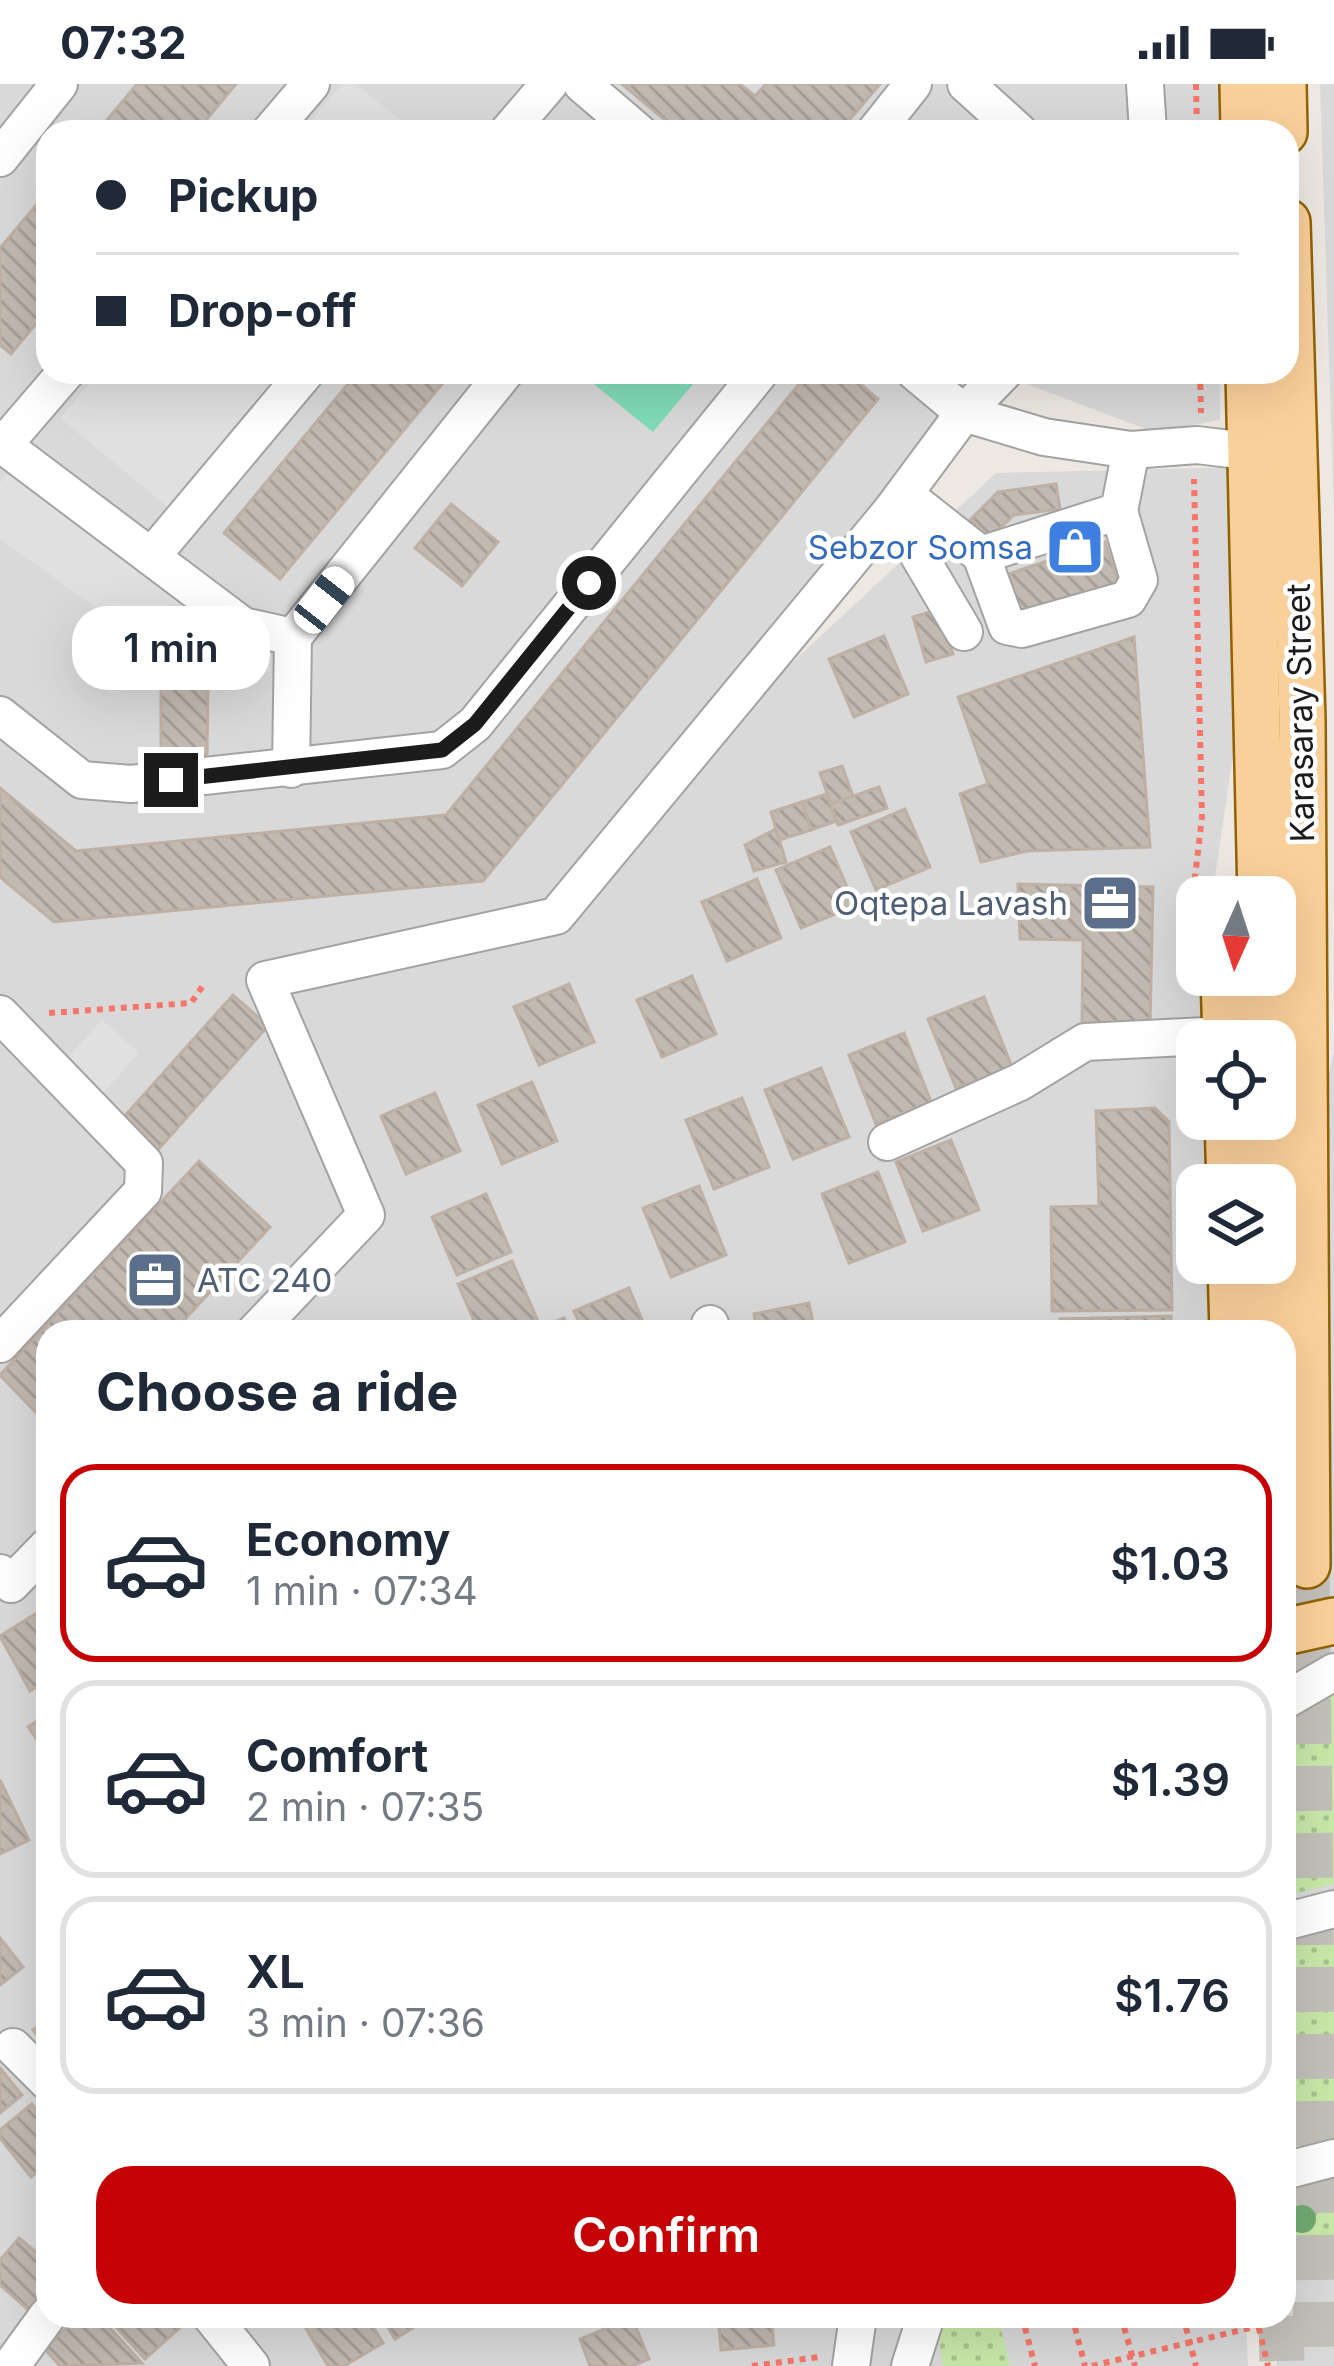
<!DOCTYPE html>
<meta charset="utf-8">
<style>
:root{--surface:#fff;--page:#f6f6f7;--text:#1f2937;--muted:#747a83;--line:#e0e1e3;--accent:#c50305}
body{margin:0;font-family:Inter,sans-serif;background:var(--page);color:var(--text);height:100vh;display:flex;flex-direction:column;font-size:45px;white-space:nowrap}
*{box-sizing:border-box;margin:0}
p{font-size:39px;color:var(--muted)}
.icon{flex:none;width:66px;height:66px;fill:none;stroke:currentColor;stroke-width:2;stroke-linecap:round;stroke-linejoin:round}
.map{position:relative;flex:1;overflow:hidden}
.details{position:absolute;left:36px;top:1236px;width:1260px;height:1008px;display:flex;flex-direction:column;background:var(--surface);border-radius:36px;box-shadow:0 12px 48px #0002}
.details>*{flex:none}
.guide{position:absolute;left:36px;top:36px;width:1263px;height:264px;border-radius:36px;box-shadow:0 12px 48px #0002;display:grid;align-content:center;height:264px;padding:0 60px;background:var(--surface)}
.needle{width:78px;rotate:183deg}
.tools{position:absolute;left:1176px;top:792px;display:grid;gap:24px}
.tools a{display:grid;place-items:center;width:120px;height:120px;border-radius:24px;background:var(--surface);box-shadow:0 12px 48px #0002;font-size:60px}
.end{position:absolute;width:54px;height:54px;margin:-27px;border:15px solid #1c1c1c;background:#fff;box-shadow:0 0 0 6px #fff}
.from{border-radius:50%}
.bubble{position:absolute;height:84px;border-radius:36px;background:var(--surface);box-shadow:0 12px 48px #0002;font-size:39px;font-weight:600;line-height:84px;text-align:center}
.car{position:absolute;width:36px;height:72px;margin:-36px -18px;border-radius:15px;box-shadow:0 0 9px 3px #0007;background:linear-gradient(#fff 24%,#345 0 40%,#fff 0 76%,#345 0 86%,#fff 0)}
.guide b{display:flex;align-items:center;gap:42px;height:114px;font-size:45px}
.guide b+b{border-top:3px solid var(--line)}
.guide i{width:30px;height:30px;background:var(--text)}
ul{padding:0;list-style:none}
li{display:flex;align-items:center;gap:36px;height:198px;margin:0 24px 18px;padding:0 36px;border:6px solid var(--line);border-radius:36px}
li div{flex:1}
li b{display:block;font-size:45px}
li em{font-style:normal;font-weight:600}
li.selected{border-color:var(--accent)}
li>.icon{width:108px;height:108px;stroke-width:1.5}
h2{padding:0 60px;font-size:54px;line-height:144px}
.action{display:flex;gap:24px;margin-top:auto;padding:24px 60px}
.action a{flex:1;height:138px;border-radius:36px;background:var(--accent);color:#fff;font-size:48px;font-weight:600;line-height:138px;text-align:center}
.status{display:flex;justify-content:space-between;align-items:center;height:84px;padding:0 60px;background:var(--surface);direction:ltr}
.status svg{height:33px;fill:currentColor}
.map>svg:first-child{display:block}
.residential{fill:#dad9d9}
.grass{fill:url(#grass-dots)}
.pitch{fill:#80dcb8}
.parking{fill:#e0e0e0}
.building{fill:url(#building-back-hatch);stroke:#bfb0a5;stroke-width:3}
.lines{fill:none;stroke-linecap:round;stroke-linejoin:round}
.major-tunnel{stroke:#c3c0ba;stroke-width:45;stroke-dasharray:45 22;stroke-linecap:butt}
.minor-casing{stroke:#a3a3a3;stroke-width:40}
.major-casing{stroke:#926102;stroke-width:50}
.path{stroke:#f77669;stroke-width:6;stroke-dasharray:6 6;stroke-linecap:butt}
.minor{stroke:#fff;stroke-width:36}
.major{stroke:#fad09a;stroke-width:45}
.tree{fill:#72ab71}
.route{stroke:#1c1c1c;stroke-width:15}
.labels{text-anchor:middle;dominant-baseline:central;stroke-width:9;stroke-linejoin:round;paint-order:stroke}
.shop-label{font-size:33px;fill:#366cbe;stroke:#fff;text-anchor:end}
.street-label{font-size:33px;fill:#1c1c1c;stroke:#fff}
.service-label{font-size:33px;fill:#4e5e75;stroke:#fff;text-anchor:end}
</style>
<div class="status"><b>07:32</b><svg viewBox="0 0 49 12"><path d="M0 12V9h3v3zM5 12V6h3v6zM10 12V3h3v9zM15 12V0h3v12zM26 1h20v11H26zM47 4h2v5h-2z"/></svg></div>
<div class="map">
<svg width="1334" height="2282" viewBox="0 0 1334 2282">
<defs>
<pattern id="grass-dots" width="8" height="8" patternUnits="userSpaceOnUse" patternTransform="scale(3)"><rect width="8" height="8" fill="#c8e8a8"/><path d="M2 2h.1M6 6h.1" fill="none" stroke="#abc690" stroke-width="1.8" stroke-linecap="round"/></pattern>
<pattern id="building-back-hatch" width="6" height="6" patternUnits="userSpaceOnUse" patternTransform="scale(3)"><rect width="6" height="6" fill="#c2b9b1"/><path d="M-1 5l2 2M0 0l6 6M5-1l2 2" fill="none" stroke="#a69e98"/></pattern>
</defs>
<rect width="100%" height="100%" fill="#ede9e2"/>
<g class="residential">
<polygon points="0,0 1218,0 1218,48 48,48 48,288 977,288 653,708 996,389 1241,383 1244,597 1212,813 1197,813 1197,891 1212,891 1213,957 1197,957 1197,1035 1215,1035 1216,1101 1197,1101 1197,1179 1217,1179 1219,1248 260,1248 370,1131 265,896 366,1131 255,1248 48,1248 48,2232 1246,2232 1248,2282 0,2282"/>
<polygon points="1320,0 1334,0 1334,431"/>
<polygon points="995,288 1220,288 1220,336 1154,348"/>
<polygon points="1334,969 1334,2282 1277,2282 1275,2232 1284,2232 1284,1248 1268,1248"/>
</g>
<g class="grass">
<polygon points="1334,1608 1334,1800 1284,1812 1284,1633"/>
<polygon points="1334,1849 1334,2060 1284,2073 1284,1861"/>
<polygon points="1334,2113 1334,2158 1284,2169 1284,2125"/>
<polygon points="944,2232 998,2232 1010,2282 943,2282 938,2248"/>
</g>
<polygon class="pitch" points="579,288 703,288 653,348"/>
<g class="parking">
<polygon points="342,0 356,0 414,48 301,48"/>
<polygon points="99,288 284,288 169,424 60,334"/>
<polygon points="12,383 272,558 270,588 191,582 158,568 0,455 0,399"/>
<polygon points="102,936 139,969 88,1026 51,992"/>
</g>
<g class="building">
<polygon points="137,0 236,0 196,48 97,48"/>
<polygon points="622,0 740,0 755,12 766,0 880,0 839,48 679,48"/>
<polygon points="48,107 48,225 11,270 0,261 0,164"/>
<polygon points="358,288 452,288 280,495 224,449"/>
<polygon points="809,288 846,288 878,315 483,797 54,838 0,793 0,704 76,767 446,731"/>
<polygon points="1056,400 1060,425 1014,431 989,455 970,436 998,408"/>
<polygon points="451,420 498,458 462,502 415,464"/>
<polygon points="1105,458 1119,501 1013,535 999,493"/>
<polygon points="939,525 953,570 926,578 913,533"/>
<polygon points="884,552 908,610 854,633 829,575"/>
<polygon points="1134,553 1150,763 1027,767 981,778 960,710 988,700 958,613"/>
<polygon points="161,594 208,595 207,673 161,672"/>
<polygon points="842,682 853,712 831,720 820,689"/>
<polygon points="879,703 887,724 838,741 831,720"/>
<polygon points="827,710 836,737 811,746 802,718"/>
<polygon points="802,718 811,746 779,756 771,728"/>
<polygon points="905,725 930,783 876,806 851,748"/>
<polygon points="776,745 786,778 754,787 745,761"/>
<polygon points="830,763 855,822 801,844 776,786"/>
<polygon points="757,795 781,854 727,877 702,818"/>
<polygon points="1018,800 1153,803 1150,944 1082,941 1083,856 1020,855"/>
<polygon points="692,892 716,950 662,973 637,916"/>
<polygon points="569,900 594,958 539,981 514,923"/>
<polygon points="233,911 268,942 149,1076 113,1045"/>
<polygon points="984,913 1012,983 956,1004 928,935"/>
<polygon points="904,949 931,1018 876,1040 849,971"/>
<polygon points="821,984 849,1053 793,1075 765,1006"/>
<polygon points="532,998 557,1057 502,1080 478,1021"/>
<polygon points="435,1009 460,1067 406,1090 381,1032"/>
<polygon points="742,1014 769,1083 714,1105 686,1036"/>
<polygon points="1155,1024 1169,1038 1172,1226 1052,1227 1051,1123 1099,1122 1096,1027"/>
<polygon points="951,1056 979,1126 923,1147 896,1078"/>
<polygon points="199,1077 270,1143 173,1248 48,1248 48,1341 0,1291"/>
<polygon points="878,1088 905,1158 849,1179 822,1110"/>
<polygon points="699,1102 726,1171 671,1193 643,1124"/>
<polygon points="486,1110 511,1168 457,1191 432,1133"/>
<polygon points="512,1177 537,1235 507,1248 479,1248 458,1200"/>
<polygon points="629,1204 647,1248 583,1248 574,1227"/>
<polygon points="809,1219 815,1248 757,1248 754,1230"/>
<polygon points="1171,1232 1172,1248 1060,1248 1060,1235"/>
<polygon points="564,1234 570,1248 531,1248"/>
<polygon points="48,1522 48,1596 30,1607 0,1552"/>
<polygon points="48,1630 48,1671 28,1643"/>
<polygon points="0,1696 29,1756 0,1770"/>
<polygon points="0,1854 23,1883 0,1901"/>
<polygon points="48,1934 48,1965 33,1946"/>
<polygon points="0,1984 22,2011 0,2029"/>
<polygon points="32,2020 48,2041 48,2080 31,2093 0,2054 0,2046"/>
<polygon points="19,2154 48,2178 48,2208 31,2228 0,2201 0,2176"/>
<polygon points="80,2232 99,2232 142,2279 60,2282 44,2264"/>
<polygon points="106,2232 191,2232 192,2233 145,2275"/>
<polygon points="307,2232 367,2232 383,2259 344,2282 328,2282 301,2236"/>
<polygon points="381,2232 432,2232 395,2255"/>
<polygon points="718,2232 771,2232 774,2261 721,2266"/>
<polygon points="632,2234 649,2275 632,2282 590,2282 580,2255"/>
</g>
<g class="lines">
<g class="major-tunnel">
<polyline points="1307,1481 1316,2282"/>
<polyline points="1281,2232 1282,2282"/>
</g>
<defs>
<g id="minor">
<polyline points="582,0 638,48"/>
<polyline points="966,0 1019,48"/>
<polyline points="1145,0 1148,48"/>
<polyline points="270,48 311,0"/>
<polyline points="508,48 549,0"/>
<polyline points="875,48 913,0"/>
<polyline points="0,74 59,0"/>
<polyline points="915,288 964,329 1044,353 1131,366 1197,361 1273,370"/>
<polyline points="0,359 243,542 293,553 505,288"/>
<polyline points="5,359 66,288"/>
<polyline points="905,411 981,471 1119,427 1131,366"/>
<polyline points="892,426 964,548"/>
<polyline points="981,471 1007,542 1022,545 1128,515 1139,496 1119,427"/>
<polyline points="151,473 306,288"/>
<polyline points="0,631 82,696 131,700 442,666 475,640 760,288"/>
<polyline points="291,685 293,553"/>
<polyline points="0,930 144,1079 143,1107 0,1260"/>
<polyline points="887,1058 1020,998 1085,958 1226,951"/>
<polyline points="710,1240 713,1248"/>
<polyline points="255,1248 366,1131 265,896 556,832 892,426 964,329 1004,288"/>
<polyline points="0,1489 11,1500 48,1462"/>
<polyline points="1284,1617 1334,1588"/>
<polyline points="1284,1838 1334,1825"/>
<polyline points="13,1963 48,1998"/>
<polyline points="1284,2087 1334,2074"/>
<polyline points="211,2232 251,2282"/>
<polyline points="11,2282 48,2231"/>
<polyline points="851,2282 858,2232"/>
<polyline points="910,2282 926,2232"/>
</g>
<g id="major">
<polyline points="1243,0 1244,48"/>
<polyline points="1283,0 1284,48"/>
<polyline points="1287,138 1302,636 1307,1481"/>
<polyline points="1249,288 1261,813"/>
<polyline points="1224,891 1226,957"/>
<polyline points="1262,891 1264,957"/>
<polyline points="1228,1035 1230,1101"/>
<polyline points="1265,1035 1266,1101"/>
<polyline points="1231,1179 1233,1248"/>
<polyline points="1268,1179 1269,1248"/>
<polyline points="1284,1548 1334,1537"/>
</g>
</defs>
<use href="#minor" class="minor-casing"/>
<use href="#major" class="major-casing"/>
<g class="path">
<polyline points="1196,0 1197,48"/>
<polyline points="1200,288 1201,329"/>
<polyline points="1185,879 1202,733 1194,395"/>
<polyline points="49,929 191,919 204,900"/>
<polyline points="1022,2232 1035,2282"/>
<polyline points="1072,2232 1085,2282"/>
<polyline points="1121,2232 1135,2282"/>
<polyline points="1183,2232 1196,2282"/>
<polyline points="1256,2232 1268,2282"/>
<polyline points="1025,2242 1067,2232"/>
<polyline points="752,2282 819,2273"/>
<polyline points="1092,2282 1258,2242"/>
</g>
<use href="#minor" class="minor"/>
<use href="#major" class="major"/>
</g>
<circle class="tree" cx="1302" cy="2135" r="14"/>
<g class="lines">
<polyline class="route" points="171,696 442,666 475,640 589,499"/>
</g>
<defs>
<symbol id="shop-square" viewBox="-11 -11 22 22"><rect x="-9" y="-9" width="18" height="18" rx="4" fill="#3f7fe0" stroke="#fff"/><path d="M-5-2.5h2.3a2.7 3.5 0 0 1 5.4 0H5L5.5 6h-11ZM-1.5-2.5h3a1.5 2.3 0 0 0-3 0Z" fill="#fff"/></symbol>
<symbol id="office-square" viewBox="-11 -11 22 22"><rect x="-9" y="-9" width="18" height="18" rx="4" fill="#5c6f8a" stroke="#fff"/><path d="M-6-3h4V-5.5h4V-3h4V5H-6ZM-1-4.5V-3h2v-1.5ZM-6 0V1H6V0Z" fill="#fff"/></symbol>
</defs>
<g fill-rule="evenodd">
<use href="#shop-square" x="1042" y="430" width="66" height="66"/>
<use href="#office-square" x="1077" y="786" width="66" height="66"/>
<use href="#office-square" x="122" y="1163" width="66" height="66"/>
</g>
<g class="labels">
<g class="shop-label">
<text x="1033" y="463">Sebzor Somsa</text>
</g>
<g class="street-label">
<text transform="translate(1300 629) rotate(-91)">Karasaray Street</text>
</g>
<g class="service-label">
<text x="1068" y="819">Oqtepa Lavash</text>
<text x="197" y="1196" text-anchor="start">АТС 240</text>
</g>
</g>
</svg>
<div class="tools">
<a><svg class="needle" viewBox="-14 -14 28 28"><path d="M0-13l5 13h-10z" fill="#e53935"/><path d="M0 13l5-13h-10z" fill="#747a83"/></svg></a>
<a><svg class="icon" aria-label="locate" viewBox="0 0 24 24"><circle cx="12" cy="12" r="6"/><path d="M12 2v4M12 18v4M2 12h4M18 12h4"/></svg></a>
<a><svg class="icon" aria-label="layers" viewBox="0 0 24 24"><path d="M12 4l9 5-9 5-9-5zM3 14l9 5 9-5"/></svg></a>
</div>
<i class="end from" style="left:589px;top:499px"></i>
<i class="end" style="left:171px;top:696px"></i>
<div class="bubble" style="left:72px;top:522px;width:198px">1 min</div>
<i class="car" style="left:324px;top:516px;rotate:38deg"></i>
<div class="guide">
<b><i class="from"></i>Pickup</b>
<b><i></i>Drop-off</b>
</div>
<section class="details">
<h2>Choose a ride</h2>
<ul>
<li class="selected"><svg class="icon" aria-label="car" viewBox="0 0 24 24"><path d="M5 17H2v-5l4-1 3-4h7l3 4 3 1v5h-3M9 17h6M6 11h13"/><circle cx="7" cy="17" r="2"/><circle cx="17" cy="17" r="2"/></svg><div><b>Economy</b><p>1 min · 07:34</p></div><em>$1.03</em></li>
<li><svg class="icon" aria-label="car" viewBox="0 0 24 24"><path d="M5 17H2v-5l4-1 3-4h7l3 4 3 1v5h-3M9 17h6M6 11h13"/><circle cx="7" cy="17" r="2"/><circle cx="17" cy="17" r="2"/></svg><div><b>Comfort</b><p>2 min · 07:35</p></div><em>$1.39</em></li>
<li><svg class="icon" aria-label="car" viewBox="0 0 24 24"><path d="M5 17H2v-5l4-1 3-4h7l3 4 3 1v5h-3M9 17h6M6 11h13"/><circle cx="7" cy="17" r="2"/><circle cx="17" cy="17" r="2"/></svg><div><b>XL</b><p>3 min · 07:36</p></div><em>$1.76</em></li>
</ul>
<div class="action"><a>Confirm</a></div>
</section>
</div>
